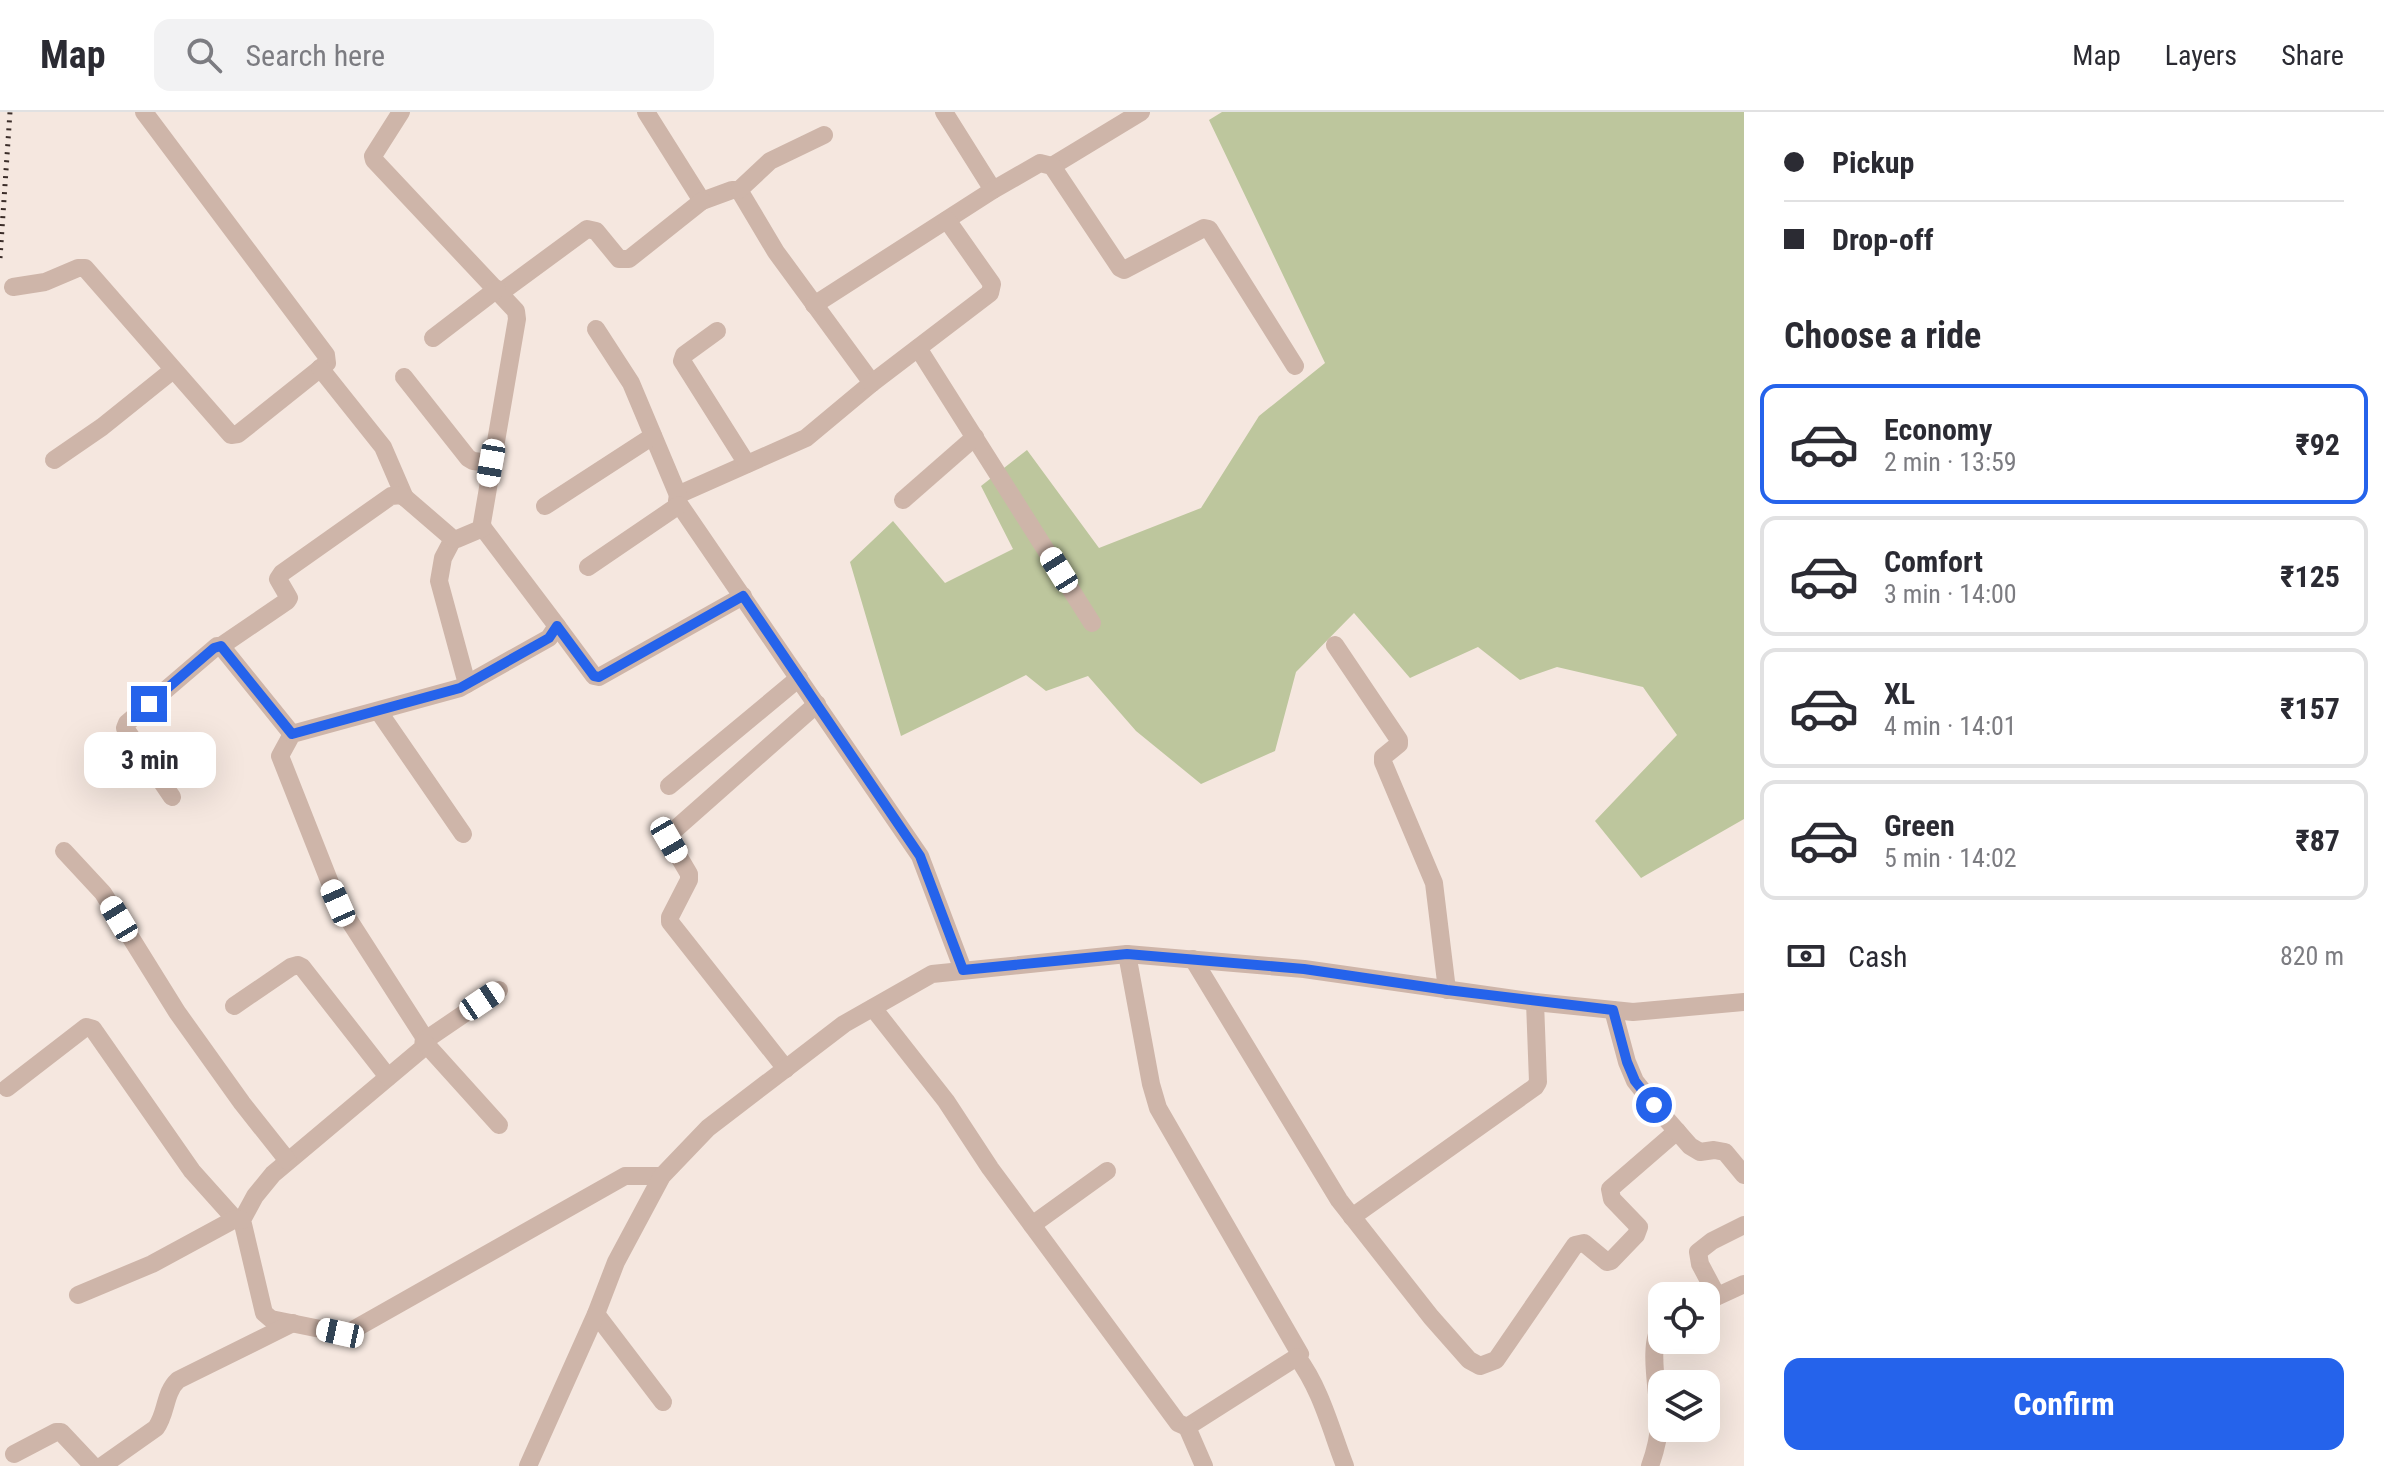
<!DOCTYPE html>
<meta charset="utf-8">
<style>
:root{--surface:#fff;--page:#f2f2f3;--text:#2b2b33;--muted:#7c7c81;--line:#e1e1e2;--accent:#2563eb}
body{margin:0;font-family:"Roboto Condensed",sans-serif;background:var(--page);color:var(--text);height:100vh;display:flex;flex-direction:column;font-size:30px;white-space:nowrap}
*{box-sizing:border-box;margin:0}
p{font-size:26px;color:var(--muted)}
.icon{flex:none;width:44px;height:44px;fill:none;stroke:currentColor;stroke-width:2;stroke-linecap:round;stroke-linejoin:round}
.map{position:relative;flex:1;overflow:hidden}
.details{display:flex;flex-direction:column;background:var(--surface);width:640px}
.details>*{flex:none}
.banner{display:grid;align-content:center;height:176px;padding:0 40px;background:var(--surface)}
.controls{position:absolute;left:1648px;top:1170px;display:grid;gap:16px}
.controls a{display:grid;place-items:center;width:72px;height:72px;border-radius:16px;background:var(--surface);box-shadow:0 8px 32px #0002;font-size:40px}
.end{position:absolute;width:36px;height:36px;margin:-18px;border:10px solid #2563eb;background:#fff;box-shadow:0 0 0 4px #fff}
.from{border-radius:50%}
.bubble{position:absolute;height:56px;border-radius:16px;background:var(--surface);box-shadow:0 8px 32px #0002;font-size:26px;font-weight:700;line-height:56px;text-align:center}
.car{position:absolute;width:24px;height:48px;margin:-24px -12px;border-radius:10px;box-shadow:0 0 6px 2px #0007;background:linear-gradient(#fff 24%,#345 0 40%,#fff 0 76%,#345 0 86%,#fff 0)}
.banner b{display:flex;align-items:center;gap:28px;height:76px;font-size:30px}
.banner b+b{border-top:2px solid var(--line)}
.banner i{width:20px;height:20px;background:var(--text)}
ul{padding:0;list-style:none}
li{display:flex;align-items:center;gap:24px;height:120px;margin:0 16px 12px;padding:0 24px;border:4px solid var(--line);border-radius:16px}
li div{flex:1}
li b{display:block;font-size:30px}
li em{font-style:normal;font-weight:700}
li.current{border-color:var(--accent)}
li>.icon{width:72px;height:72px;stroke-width:1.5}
h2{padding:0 40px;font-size:36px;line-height:96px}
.pay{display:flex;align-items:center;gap:20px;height:88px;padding:0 40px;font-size:30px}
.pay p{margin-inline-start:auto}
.cta{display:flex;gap:16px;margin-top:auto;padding:16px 40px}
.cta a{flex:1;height:92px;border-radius:16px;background:var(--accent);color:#fff;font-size:32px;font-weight:700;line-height:92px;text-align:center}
header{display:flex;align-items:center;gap:48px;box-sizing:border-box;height:112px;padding:0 40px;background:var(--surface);border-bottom:2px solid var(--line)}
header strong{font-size:38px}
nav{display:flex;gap:44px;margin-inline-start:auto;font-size:28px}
.search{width:560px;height:72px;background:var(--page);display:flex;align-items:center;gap:20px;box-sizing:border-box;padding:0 28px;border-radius:16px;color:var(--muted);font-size:30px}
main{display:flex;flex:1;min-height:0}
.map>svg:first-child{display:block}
.green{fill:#bdc69d}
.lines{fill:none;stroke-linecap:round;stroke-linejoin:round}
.minor{stroke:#ceb5a9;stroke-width:18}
.rail{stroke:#3b2d29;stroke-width:5;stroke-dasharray:2 6;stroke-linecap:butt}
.route{stroke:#2563eb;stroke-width:10}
</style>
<header>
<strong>Map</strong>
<div class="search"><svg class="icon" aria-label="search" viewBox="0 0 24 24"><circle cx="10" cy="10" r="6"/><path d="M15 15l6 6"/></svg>Search here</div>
<nav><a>Map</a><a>Layers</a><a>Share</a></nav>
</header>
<main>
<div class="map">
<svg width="1744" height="1354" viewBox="0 0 1744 1354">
<rect width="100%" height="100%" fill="#f5e7df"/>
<polygon class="green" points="1222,0 1744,0 1744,707 1641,766 1595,709 1677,623 1643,575 1557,555 1520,568 1478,535 1410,566 1354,501 1296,560 1275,639 1201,672 1136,619 1088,564 1046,579 1026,563 901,624 850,450 893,409 945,471 1013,437 981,374 1027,338 1099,436 1201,396 1259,304 1325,251 1209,8"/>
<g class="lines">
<g class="minor">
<polyline points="401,0 373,44 374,48 516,199 517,207 482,411 483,416 557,514 549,526 460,576 292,622 280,644 338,791 424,925 423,936 273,1062 255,1084 242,1108 264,1201 271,1207 340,1221 351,1219 625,1064 662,1064"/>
<polyline points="646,0 702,89 732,78 739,78 776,140 872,271 806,326 682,381 678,383 677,389 920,744 963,858"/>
<polyline points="944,0 993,78"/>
<polyline points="1052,54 1141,0"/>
<polyline points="739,78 770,49 824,23"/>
<polyline points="13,175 45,170 78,156 85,156 231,323 238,322 327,251 326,243 144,0"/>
<polyline points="500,181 587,117 596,119 619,147 629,147 702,89"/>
<polyline points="814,193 993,78 1040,51 1052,54 1120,156 1124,158 1204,116 1209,117 1295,254"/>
<polyline points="596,217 631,271 678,383"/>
<polyline points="717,219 684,243 682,249 747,352"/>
<polyline points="433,226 497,177"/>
<polyline points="918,236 1092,511"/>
<polyline points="320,256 383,335 405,386"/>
<polyline points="404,265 468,346 473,349 491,351"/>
<polyline points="872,271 990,181 992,172 947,108"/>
<polyline points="54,348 102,315 173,258"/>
<polyline points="903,388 975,325"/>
<polyline points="545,394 653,324"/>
<polyline points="453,427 443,446 439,469 467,572"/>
<polyline points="588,455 679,393"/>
<polyline points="557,514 594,564 599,565 743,484"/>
<polyline points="1335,533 1399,628 1399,632 1383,645 1383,650 1434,771 1447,878"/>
<polyline points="221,534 287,489 289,486 278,467 282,461 391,384 402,383 453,427 457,427 483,416"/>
<polyline points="379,600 463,722"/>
<polyline points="669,674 799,566"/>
<polyline points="172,685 125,616 127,611 217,534 221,534 292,622"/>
<polyline points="64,739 103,781 177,900 242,991 288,1049"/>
<polyline points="1193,847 1339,1088 1431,1205 1469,1248 1480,1254 1496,1248 1575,1133 1584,1131 1607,1150 1611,1149 1636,1123 1639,1115 1612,1087 1610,1077 1677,1019"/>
<polyline points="234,894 291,855 298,853 302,855 388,965"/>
<polyline points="873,896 946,989 990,1056 1178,1311 1187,1315 1297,1245 1300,1242 1158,996 1151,972 1127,842"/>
<polyline points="1613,898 1627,950 1635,969 1654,993 1690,1034 1700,1040 1714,1038 1725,1040 1744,1063"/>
<polyline points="424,929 499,878"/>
<polyline points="425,931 499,1013"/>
<polyline points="786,957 670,810 670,805 689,768 689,762 669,728 671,721 817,592"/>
<polyline points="7,976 86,915 93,917 192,1059 235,1107"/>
<polyline points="1352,1105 1535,975 1538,970 1535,890"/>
<polyline points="1032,1113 1107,1059"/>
<polyline points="78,1183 152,1152 235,1107 242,1108"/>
<polyline points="1717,1184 1700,1152 1698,1140 1712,1129 1744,1113"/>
<polyline points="1707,1189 1744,1172"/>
<polyline points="596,1202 663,1290"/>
<path d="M1297 1245C1321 1277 1331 1318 1345 1354"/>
<polyline points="1187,1315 1204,1354"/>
<polyline points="14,1342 56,1320 61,1320 93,1354"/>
<path d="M102 1354 156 1316C167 1301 164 1281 178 1268L293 1211"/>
<polyline points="528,1354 596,1202 616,1150 662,1064 708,1016 844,912 932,862 1127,842 1304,857 1535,890 1633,900 1744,890"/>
<path d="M1650 1354C1655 1340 1659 1326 1659 1311 1660 1287 1646 1231 1662 1213"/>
</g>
<polyline class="rail" points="0,146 10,0"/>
</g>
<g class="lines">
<polyline class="route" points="149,592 214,536 221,534 292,622 460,576 549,526 557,514 594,564 599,565 743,484 920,744 963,858 1127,842 1304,857 1447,878 1613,898 1627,950 1635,969 1654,993"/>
</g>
</svg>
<div class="controls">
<a><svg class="icon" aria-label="locate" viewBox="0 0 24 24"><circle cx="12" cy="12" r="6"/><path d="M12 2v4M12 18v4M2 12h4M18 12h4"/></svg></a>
<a><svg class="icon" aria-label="layers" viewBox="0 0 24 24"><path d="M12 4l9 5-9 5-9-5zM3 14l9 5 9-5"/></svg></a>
</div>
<i class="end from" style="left:1654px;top:993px"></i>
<i class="end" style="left:149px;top:592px"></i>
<div class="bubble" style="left:84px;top:620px;width:132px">3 min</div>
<i class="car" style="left:491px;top:351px;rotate:190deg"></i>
<i class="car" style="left:1059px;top:458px;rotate:328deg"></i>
<i class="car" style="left:669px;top:728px;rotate:150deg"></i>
<i class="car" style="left:338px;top:791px;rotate:336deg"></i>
<i class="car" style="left:119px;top:807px;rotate:329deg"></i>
<i class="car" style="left:482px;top:889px;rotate:56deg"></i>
<i class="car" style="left:340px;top:1221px;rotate:282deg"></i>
</div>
<section class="details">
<div class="banner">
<b><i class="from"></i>Pickup</b>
<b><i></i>Drop-off</b>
</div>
<h2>Choose a ride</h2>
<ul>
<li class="current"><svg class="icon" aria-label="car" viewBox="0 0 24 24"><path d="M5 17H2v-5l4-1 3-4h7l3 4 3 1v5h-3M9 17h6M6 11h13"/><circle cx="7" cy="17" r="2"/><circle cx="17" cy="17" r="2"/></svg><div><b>Economy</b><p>2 min · 13:59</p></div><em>₹92</em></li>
<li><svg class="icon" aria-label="car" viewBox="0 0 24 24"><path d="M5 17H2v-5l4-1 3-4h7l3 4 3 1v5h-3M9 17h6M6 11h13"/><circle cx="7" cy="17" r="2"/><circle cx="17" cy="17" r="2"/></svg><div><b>Comfort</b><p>3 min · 14:00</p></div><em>₹125</em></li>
<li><svg class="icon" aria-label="car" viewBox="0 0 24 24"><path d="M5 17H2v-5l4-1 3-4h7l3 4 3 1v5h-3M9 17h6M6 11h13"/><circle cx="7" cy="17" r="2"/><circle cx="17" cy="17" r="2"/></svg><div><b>XL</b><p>4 min · 14:01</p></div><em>₹157</em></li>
<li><svg class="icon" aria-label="car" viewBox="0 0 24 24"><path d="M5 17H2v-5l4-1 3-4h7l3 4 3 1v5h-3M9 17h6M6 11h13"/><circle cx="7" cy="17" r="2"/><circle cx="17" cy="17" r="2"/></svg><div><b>Green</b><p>5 min · 14:02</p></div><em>₹87</em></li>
</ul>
<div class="pay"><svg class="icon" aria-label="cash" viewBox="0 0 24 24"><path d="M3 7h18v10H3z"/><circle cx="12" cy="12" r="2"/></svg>Cash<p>820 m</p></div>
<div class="cta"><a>Confirm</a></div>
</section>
</main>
